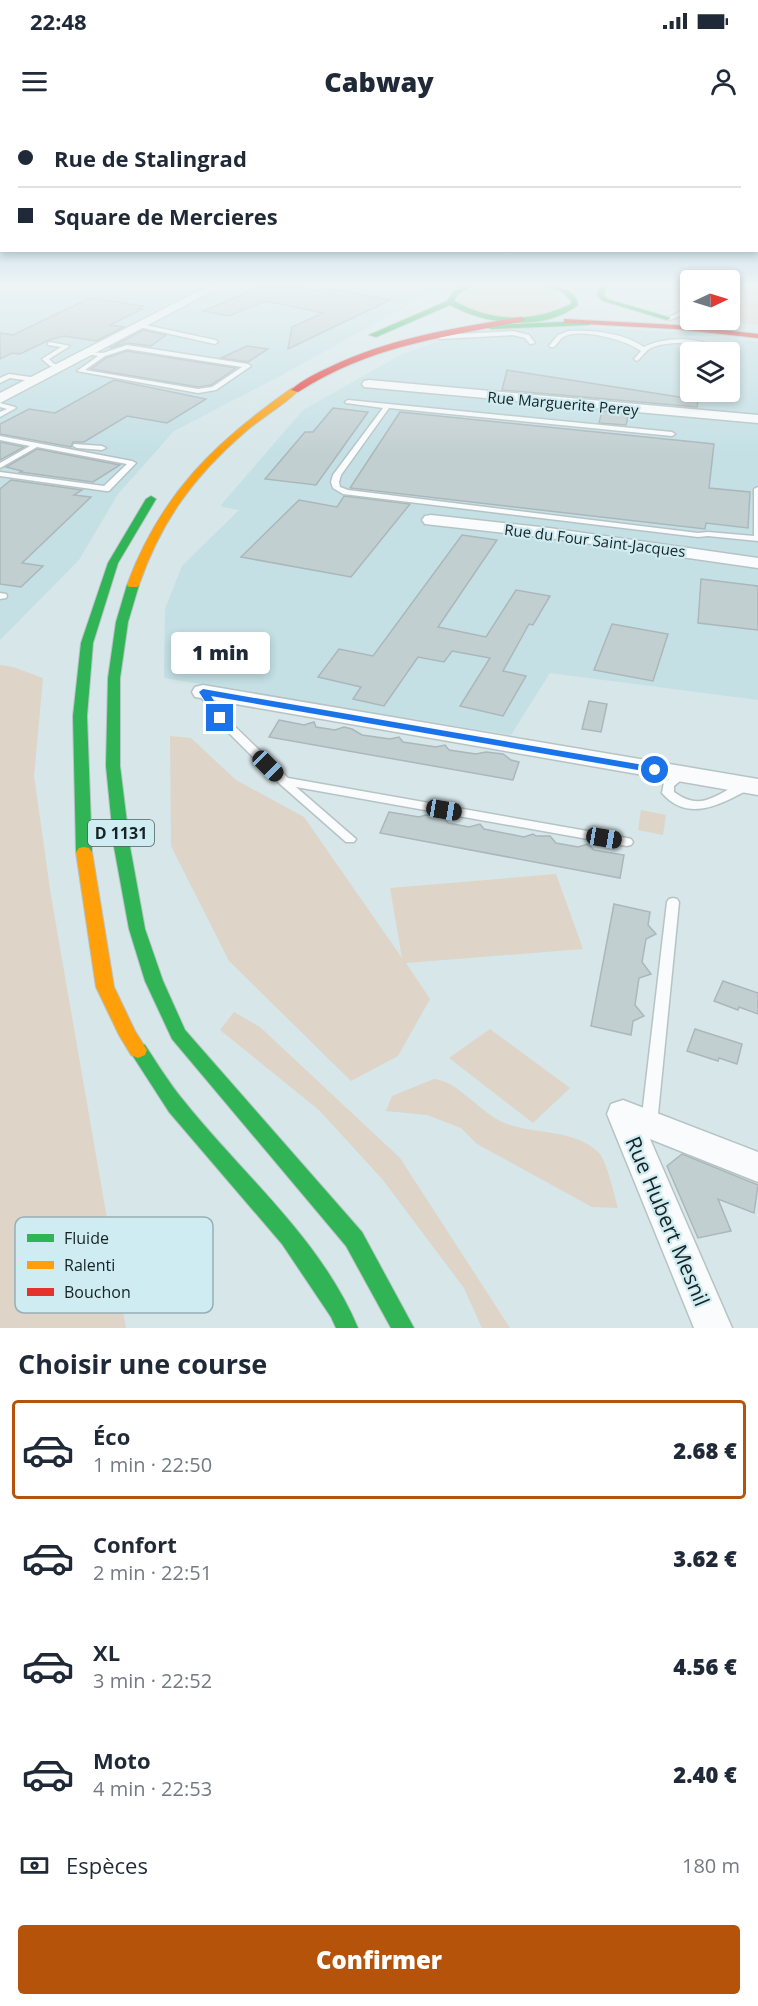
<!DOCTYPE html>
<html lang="fr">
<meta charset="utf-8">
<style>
:root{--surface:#fff;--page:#f6f6f7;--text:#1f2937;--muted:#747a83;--line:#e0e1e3;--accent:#b45309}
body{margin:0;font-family:"Open Sans",sans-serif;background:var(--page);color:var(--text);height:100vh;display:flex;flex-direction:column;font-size:22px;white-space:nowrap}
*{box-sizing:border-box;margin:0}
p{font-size:20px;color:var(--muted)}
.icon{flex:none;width:33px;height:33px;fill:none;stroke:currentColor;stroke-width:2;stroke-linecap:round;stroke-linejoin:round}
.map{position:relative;height:1208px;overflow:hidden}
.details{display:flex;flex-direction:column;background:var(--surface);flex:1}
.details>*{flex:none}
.hud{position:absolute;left:0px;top:0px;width:759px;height:132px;box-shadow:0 3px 9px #0003;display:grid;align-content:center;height:132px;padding:0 18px;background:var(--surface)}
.needle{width:39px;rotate:86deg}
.tools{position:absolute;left:680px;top:150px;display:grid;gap:12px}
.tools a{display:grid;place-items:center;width:60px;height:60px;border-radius:6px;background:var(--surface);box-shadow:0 3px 9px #0003;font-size:30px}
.end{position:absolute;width:27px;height:27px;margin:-14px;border:8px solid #1a73e8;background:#fff;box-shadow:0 0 0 3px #fff}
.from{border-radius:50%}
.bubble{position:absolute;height:42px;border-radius:6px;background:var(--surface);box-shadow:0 3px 9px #0003;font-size:20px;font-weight:800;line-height:42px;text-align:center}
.car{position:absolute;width:18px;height:36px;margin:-18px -9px;border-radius:8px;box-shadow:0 0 4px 2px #0007;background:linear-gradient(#222 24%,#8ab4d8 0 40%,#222 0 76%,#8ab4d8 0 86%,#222 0)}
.hud b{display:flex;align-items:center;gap:21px;height:57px;font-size:22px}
.hud b+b{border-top:2px solid var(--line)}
.hud i{width:15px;height:15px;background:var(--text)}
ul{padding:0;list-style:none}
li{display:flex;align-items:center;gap:18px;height:99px;margin:0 12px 9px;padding:0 6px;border:3px solid transparent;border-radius:6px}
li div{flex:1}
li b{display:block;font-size:22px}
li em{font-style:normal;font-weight:800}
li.selected{border-color:var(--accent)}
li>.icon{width:54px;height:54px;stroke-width:1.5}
h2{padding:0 18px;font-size:27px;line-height:72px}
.pay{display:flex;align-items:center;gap:15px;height:66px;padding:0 18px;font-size:22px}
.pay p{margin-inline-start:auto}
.button{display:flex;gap:12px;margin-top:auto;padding:12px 18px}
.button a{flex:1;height:69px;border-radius:6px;background:var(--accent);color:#fff;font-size:24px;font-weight:800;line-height:69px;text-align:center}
.status{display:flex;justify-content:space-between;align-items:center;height:42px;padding:0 30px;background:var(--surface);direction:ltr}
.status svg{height:16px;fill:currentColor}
header{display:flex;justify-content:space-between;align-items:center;height:78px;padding:0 18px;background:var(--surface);font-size:27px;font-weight:800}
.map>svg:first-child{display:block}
.built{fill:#c4e0e5;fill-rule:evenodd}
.green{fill:#dfd4c8}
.building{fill:#c2cfd1;stroke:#abb7ba;stroke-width:1.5}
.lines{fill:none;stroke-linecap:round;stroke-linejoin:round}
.lane-casing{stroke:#b6c3c5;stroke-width:3}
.street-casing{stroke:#b6c3c5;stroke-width:3}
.fast-casing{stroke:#b6c3c5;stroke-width:2}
.slow-casing{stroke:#b6c3c5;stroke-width:2}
.jam-casing{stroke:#b6c3c5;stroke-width:2}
.lane{fill:#f9fbfc;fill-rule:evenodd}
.street{fill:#f9fbfc;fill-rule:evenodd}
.fast{fill:#30b455;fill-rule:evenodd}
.slow{fill:#ff9f0a;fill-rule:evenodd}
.jam{fill:#e5322d;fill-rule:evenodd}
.route{fill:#1a73e8}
.labels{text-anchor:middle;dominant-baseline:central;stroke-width:4.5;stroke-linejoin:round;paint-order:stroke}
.far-street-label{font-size:15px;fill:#172224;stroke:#ceecf1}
.shield{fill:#ceecf1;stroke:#4e5f62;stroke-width:1.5}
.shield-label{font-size:16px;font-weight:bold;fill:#172224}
.near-street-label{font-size:21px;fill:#172224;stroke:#ceecf1}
.key{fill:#ceecf1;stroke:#97afb4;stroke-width:1.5}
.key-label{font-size:16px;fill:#172224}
</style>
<div class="status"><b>22:48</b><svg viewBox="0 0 49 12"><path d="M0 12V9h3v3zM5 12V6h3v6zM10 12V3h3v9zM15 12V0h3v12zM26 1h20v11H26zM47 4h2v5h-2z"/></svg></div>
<header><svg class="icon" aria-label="menu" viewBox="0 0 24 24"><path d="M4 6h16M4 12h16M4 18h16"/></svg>Cabway<svg class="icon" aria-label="person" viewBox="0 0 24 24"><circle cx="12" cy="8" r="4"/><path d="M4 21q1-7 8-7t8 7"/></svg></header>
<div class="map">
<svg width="758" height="1208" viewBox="0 0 758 1208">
<rect width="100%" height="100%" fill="#d6e6e9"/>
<g class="built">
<polygon points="0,165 444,165 282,255 174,311 118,374 79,440 0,520"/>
<path d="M565 206 698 213 758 222V580L550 553 511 615 164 558 165 489 182 446 239 390 222 387 221 385 303 290 402 234 433 223 495 210ZM690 232H729V272H690Z"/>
</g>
<g class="green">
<path d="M514 165C529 167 550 166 560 180L559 185C541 199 507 199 485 193 476 191 467 186 459 182L458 178 470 170Z"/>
<polygon points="758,166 758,205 725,200 729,200 729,179"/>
<polygon points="0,545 13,547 43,558 34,656 51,776 126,1208 0,1208"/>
<polygon points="170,616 191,618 236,660 304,697 402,838 390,768 556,754 583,829 406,843 430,879 398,936 351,961 229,841 171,726"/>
<polygon points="641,690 666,695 663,715 638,710"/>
<polygon points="234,892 260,907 400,1038 510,1208 482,1208 464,1168 383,1060 319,990 220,910"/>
<polygon points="490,909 570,968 533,1003 449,938"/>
<path d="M434 959C459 961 481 995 507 1004 537 1015 573 1009 598 1032 607 1040 614 1075 618 1088L592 1087 477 1024 461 1008 427 995 386 991 392 976Z"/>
</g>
<g class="building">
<polygon points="265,165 300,167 321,171 327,168 390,180 288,229 292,207 323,193 265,181 229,196 203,191"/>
<polygon points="90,178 143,186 138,188 142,189 110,205 124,207 96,221 64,216 49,220 20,234 12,233 0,239 0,213 13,215"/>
<polygon points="143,210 166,215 151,226 127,223 110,228"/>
<polygon points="247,226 268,229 248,242 221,238"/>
<polygon points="127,231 236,248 211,265 198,267 91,249 106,238"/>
<polygon points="507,250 698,280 697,287 502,270"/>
<polygon points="114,260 206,279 167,303 127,296 84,322 73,322 71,327 0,314 0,304 29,289 55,293"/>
<polygon points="333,288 368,292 316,365 265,359 305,312 313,312"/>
<polygon points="602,291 629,293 626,305 599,303"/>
<polygon points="400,292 714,324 709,368 750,372 748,408 706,403 705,409 350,368"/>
<polygon points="0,322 24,327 0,340"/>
<polygon points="37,329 120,345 93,362 20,352 22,351 6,347"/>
<polygon points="11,360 82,370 74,375 91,377 22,443 43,446 21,467 0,464 0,369"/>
<polygon points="344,376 410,384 351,457 241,437 299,380 337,387"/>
<polygon points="462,415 497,420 438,507 486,517 516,470 550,476 533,505 529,504 503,551 526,556 503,596 460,586 490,538 452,531 444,542 418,537 384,586 353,579 361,567 318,557 339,529 373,536"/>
<polygon points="701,459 758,466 758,510 698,503"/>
<polygon points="612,504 668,514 653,561 594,550"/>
<polygon points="589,581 607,584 601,612 582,609"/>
<polygon points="279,600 304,605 314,602 316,607 335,610 344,607 352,609 362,615 390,619 399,617 403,622 436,627 445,625 449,630 476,634 486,632 503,634 511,640 519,642 513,660 269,617"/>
<polygon points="389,692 419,697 426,695 443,696 448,703 469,707 480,704 484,709 524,717 533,714 536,716 550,716 556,723 578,727 588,724 594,730 624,735 620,758 380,713"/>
<polygon points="614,784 650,792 648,805 656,814 646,819 642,842 651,854 639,858 635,885 644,896 633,901 631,915 591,906"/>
<polygon points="723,861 758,873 758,894 739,887 738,890 714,881"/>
<polygon points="695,909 742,924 737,944 719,938 718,941 687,931"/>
<polygon points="682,1034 758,1065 754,1093 718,1079 731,1111 698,1118 667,1046"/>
</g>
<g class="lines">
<defs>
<g id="lane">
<polygon points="229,165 235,165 229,170 226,168"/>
<polygon points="682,191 690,193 690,197 682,195 670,200 667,198"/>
<polygon points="710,200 718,200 739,206 736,208"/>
<polygon points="141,204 215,220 218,222 215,224 139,207 138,206"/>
<polygon points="513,211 529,215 535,223 530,224 525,218 513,215 440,219 437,217 440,215"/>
<path d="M569 211C593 210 624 213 644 227 666 216 703 216 723 232 715 233 708 227 700 225 686 222 664 222 651 228 646 230 642 237 637 241L634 239 641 231C627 220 579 207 563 217 560 219 557 224 554 227H550L549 226 558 215Z"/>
<polygon points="50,222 70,226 49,239 54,244 65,246 65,248 50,246 42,239 61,227 48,225 48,223"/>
<path d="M127 225 248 244 251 246 216 270 198 273 77 251 98 236 87 234V232L103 233ZM127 229 242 247 212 267 198 269 85 250 105 236Z"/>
<polygon points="9,254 37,258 40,260 37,262 10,258 0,263 0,258"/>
<polygon points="348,280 672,312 675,314 672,316 389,288 341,355 339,362 340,367 348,370 698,413 708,412 754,416 754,369 758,367 758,421 708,416 698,417 343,374 333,368 331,362 333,355 383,288 346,283 345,282"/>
<polygon points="0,283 15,287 16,288 0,297 0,292 7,289 0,287"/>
<polygon points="0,316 132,341 136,343 109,371 106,371 0,356 0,352 104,366 127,344 37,327 0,348 0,343 30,326 0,320"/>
<polygon points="74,324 102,326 106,328 102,330 77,328 73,326"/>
<polygon points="0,473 6,474 7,476 6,478 0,479"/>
<polygon points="203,569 207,570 224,596 288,658 627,718 631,719 633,722 631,725 627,726 296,667 356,719 354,722 346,722 280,664 216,600 198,572"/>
<path d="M678 655H686L692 658 690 660 680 661 674 666V672C704 694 717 671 746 662L752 666 750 669C722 683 689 704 662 673L664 662Z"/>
<polygon points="673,778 677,779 679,782 657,1004 654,1009 649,1011 644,1009 641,1004 667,782 669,779"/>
</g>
<g id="street">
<polygon points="210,165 224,165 0,283 0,273"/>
<polygon points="369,260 758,295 758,303 364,267 362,264 364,261"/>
<polygon points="431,395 549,408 758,438 758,448 549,418 425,404 422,400 425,396"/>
<polygon points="203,565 758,659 758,675 195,577 192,572 195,567"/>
<polygon points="623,980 758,1032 758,1062 650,1019 732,1208 694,1208 607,994 611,984"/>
</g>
<g id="fast">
<path d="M466 165H475L458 174 454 181C492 202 532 203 571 184V180L562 172 541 165C555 165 576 168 578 185 543 212 487 205 450 185L376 217 369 215 447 181 453 172Z"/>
<polygon points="600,165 607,165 604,175 607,179 671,198 667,200 603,181 597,175"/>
<polygon points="586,201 590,203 589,205 491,209 487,207 491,205"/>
<polygon points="151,376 156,379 118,443 93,523 87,596 92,732 89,736 79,736 76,732 73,596 81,523 108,443 146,379"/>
<polygon points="133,462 139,465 128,502 120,558 120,646 130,727 145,809 163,861 185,910 362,1112 414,1208 391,1208 346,1126 172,919 145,861 129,809 114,727 106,646 108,558 116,502 127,465"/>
<path d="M138 922 145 925C157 943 169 963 184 981 243 1055 321 1119 358 1208H336L331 1197 282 1124 169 992 129 930 131 925Z"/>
</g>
<g id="slow">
<path d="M292 268 299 270C283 286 262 297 245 312 194 356 161 401 139 465L137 467H129L127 465C161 374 214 323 292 268Z"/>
<polygon points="84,727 89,728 92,732 114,867 135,911 147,930 145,935 138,938 131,935 119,915 96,867 76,732 79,728"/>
</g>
<g id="jam">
<path d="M521 197 525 199 524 201C438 219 375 224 298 272L291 270C302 260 317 253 330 247 390 218 456 208 521 197Z"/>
<polygon points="564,199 676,205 758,214 758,218 676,209 567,203 564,203"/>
</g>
</defs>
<use href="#lane" class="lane-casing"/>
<use href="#street" class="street-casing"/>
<use href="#fast" class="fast-casing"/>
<use href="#slow" class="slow-casing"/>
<use href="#jam" class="jam-casing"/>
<use href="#lane" class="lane"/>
<use href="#street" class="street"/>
<use href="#fast" class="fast"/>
<use href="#slow" class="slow"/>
<use href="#jam" class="jam"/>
</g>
<linearGradient id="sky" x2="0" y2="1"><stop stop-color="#84b8da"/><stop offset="0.49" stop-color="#edf4f5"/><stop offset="1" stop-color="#edf4f5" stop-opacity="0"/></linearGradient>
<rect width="758" height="335" fill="url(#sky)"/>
<polygon class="route" points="203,569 655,647 660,650 655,653 211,576 225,598 220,601 217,600 199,572"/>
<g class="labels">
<g class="far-street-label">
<text transform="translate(563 283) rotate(5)">Rue Marguerite Perey</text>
<text transform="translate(595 420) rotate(7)">Rue du Four Saint-Jacques</text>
</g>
<rect class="shield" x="88" y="700" width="66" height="26" rx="4.5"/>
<g class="shield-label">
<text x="121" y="713">D 1131</text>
</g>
<g class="near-street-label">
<text transform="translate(668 1101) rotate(67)">Rue Hubert Mesnil</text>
</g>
</g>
<rect x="15" y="1097" width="198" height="96" rx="9" class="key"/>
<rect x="27" y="1114" width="27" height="8" fill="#30b455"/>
<rect x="27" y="1141" width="27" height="8" fill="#ff9f0a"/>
<rect x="27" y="1168" width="27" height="8" fill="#e5322d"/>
<g class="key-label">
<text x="64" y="1124">Fluide</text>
<text x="64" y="1151">Ralenti</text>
<text x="64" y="1178">Bouchon</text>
</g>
</svg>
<div class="tools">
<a><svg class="needle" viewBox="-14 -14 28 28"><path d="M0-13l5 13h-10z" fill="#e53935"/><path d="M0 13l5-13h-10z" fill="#747a83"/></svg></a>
<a><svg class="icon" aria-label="layers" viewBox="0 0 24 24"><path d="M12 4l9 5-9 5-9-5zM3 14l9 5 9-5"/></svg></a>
</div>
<i class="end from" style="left:655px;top:650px"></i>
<i class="end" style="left:220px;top:598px"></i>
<div class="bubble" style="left:171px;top:512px;width:99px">1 min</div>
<i class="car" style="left:268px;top:646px;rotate:135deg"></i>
<i class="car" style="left:444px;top:690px;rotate:100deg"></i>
<i class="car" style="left:604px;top:718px;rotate:100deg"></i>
<div class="hud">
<b><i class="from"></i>Rue de Stalingrad</b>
<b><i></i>Square de Mercieres</b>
</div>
</div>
<section class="details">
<h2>Choisir une course</h2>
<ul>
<li class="selected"><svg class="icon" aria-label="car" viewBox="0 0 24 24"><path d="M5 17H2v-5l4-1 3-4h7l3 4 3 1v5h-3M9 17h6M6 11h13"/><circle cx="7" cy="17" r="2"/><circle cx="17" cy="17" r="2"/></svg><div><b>Éco</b><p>1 min · 22:50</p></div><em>2.68 €</em></li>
<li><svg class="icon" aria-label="car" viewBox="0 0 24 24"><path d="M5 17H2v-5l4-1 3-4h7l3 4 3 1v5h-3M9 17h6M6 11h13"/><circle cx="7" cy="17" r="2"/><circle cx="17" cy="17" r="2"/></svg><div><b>Confort</b><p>2 min · 22:51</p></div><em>3.62 €</em></li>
<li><svg class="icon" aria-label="car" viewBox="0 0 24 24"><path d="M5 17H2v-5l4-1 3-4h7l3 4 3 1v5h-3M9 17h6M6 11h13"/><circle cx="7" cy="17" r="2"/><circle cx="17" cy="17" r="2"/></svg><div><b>XL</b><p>3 min · 22:52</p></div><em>4.56 €</em></li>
<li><svg class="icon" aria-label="car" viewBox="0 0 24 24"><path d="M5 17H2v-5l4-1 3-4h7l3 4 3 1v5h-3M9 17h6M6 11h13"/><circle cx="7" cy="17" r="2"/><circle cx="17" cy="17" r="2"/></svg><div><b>Moto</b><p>4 min · 22:53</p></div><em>2.40 €</em></li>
</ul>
<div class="pay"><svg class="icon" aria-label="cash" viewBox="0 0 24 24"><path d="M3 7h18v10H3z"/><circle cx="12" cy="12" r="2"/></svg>Espèces<p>180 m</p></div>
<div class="button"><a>Confirmer</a></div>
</section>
